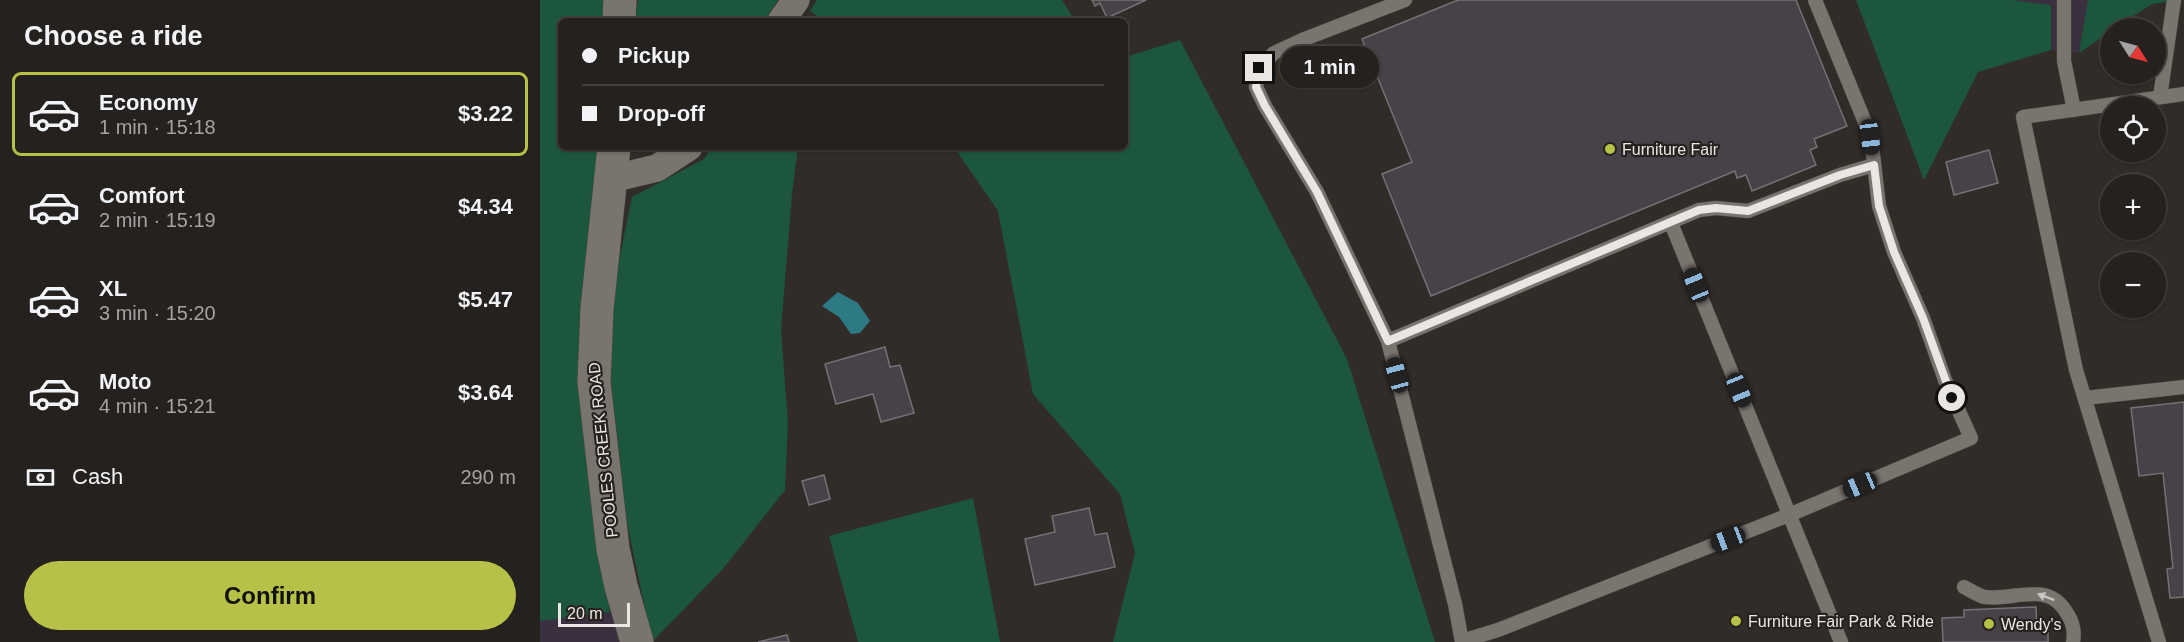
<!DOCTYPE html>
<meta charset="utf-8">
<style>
:root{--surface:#25211e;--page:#2d2927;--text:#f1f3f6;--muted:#a3a3a4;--line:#423e3c;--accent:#b8c147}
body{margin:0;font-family:Arial,sans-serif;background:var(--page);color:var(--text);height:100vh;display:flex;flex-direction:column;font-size:22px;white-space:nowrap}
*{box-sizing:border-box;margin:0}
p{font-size:20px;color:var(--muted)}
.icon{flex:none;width:33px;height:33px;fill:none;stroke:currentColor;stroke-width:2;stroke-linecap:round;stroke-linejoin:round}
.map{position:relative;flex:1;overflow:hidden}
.side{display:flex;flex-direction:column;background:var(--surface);width:540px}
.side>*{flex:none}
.hud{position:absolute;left:18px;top:18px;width:570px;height:132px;border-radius:9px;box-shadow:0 2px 4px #0004,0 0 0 2px var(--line);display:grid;align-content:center;height:132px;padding:0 24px;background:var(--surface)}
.needle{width:39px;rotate:126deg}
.buttons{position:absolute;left:1560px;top:18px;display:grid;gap:12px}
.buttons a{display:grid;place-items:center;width:66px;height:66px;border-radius:50%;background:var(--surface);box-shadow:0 2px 4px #0004,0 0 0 2px var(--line);font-size:30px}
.scale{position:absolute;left:18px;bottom:15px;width:72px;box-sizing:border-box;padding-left:6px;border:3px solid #eae6e4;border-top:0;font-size:16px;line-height:21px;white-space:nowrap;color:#eae6e4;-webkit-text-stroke:4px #27221f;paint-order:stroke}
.end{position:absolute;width:27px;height:27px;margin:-14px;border:8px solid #eae6e4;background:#111;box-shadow:0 0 0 3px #111}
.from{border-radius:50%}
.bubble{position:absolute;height:42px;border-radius:21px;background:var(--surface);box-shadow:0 2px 4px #0004,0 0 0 2px var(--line);font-size:20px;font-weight:700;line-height:42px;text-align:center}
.car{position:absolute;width:18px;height:36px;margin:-18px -9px;border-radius:8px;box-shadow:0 0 4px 2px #0007;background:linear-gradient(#222 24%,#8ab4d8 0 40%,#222 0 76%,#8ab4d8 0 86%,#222 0)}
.hud b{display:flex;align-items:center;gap:21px;height:57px;font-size:22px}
.hud b+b{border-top:2px solid var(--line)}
.hud i{width:15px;height:15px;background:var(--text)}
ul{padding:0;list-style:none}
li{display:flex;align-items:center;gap:18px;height:84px;margin:0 12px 9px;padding:0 12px;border:3px solid transparent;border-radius:9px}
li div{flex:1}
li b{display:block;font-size:22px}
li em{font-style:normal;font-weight:700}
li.on{border-color:var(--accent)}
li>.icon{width:54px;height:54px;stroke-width:1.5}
h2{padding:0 24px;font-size:27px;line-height:72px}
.pay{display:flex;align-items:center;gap:15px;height:66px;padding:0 24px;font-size:22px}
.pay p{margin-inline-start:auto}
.button{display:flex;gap:12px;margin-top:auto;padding:12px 24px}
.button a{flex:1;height:69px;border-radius:36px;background:var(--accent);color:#111;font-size:24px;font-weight:700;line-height:69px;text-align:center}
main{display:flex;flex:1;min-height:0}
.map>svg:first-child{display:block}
.industrial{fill:#3b303f}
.green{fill:#1c573d}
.water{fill:#2c7a83}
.building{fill:#464247;stroke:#757176;stroke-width:1.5}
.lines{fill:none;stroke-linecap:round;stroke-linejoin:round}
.service-casing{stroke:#4b4744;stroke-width:15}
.minor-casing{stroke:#4b4744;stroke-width:28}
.secondary-casing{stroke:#4b4744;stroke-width:34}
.service{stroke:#7a746f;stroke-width:14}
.minor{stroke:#7a746f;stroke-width:27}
.secondary{stroke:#7a746f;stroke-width:33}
.oneway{fill:#c8c4c1}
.route{stroke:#eae6e4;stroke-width:8}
.poi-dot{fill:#b8c147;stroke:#27221f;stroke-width:2}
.labels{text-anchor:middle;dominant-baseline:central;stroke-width:4.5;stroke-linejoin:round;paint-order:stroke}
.poi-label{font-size:16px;fill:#eae6e4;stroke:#27221f;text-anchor:start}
.street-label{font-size:16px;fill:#eae6e4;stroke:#27221f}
</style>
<main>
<section class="side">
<h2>Choose a ride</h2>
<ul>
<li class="on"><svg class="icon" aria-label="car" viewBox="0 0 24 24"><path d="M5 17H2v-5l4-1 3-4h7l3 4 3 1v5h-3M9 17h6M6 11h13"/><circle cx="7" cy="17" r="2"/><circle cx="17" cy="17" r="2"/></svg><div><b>Economy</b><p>1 min · 15:18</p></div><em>$3.22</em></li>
<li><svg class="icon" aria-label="car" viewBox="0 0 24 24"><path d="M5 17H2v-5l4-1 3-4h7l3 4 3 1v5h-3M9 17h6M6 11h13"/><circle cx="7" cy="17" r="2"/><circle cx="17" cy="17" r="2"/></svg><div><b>Comfort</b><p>2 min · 15:19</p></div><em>$4.34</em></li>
<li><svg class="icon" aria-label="car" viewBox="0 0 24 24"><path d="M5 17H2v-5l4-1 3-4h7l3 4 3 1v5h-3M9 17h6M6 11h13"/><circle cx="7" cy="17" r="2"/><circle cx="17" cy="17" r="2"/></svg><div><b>XL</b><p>3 min · 15:20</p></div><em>$5.47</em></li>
<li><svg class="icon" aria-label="car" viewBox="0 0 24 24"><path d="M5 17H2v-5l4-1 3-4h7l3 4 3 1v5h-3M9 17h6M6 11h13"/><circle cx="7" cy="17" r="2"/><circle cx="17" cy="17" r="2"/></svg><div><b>Moto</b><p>4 min · 15:21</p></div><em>$3.64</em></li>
</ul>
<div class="pay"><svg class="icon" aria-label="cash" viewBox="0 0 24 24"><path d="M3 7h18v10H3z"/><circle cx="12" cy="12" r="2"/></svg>Cash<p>290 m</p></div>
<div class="button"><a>Confirm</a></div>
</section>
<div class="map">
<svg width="1644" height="642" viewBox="0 0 1644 642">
<rect width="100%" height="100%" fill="#312c28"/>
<g class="industrial">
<polygon points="1471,0 1548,0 1539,53 1511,50 1511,5"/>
<polygon points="70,612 81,642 0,642 0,621"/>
</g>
<g class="green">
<polygon points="0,0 67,0 65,21 21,21 21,147 61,147 52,491 70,612 0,621"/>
<polygon points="98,0 238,0 224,21 95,21"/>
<polygon points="277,0 522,0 535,21 285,21 270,11"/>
<polygon points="1316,0 1471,0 1511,5 1511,50 1438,72 1384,180"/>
<polygon points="1548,0 1644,0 1612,4 1575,28 1570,28 1570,32 1539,53"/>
<polygon points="640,40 807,359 895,642 573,642 595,553 580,494 493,394 458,211 414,147 585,147 585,57"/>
<polygon points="172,147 258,147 252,194 241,330 248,423 245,490 182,570 112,642 87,523 65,329 92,197 164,159"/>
<polygon points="433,498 460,642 318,642 289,536"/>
</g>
<polygon class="water" points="298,292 318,303 330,321 320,333 311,334 299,317 282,306"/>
<g class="building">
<polygon points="552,0 606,0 567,18 560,3 555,6"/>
<polygon points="918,0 1256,0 1307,126 1274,139 1277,147 1270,150 1276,165 1212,191 1206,175 1197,178 1195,171 891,296 842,174 872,162 822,39"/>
<polygon points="1449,150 1458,183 1414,195 1406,162"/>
<polygon points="345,347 350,367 360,365 374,413 341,422 333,394 296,404 285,364"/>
<polygon points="1644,402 1644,597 1630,598 1627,569 1633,568 1623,473 1599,476 1591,408"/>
<polygon points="284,475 290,499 269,505 262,481"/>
<polygon points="549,508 555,535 567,533 575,567 495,585 485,539 515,532 512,516"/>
<polygon points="1496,607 1497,630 1508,630 1508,642 1403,642 1402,618 1424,617 1424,610"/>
<polygon points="247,635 249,642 218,642"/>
</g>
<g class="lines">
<defs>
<g id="service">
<polyline points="865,0 762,40 734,53 719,68 716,87 725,106 777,192 848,341 915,604 922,642"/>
<polyline points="1524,0 1524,61 1534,110"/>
<polyline points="1620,97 1634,0"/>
<polyline points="1131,223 1301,642"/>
<polyline points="848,341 1159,210 1176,208 1208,211 1300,175 1334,165"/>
<polyline points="1545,398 1644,387"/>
<path d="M1424 587C1430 590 1439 596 1445 597 1475 601 1509 579 1528 615 1533 623 1535 632 1533 642"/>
<polyline points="922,641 958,630 1249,515 1431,438 1405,380 1383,318 1354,252 1339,206 1331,137 1275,0"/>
<polyline points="1619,642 1536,370 1483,117 1644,94"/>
</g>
<g id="minor">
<polyline points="241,21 256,0"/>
<polyline points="71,179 117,168 149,147"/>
</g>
<g id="secondary">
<polyline points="79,21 80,0"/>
<polyline points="74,147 57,309 54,382 73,549 81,586 97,642"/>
</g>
</defs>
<use href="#service" class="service-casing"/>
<use href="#minor" class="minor-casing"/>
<use href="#secondary" class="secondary-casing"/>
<use href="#service" class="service"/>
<use href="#minor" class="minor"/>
<use href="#secondary" class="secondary"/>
</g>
<defs><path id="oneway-solid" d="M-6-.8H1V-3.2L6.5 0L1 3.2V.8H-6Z" transform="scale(1.5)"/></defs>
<use class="oneway" href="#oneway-solid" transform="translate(1506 597) rotate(-159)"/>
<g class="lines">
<polyline class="route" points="719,68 716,87 725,106 777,192 848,341 1159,210 1176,208 1208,211 1300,175 1334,165 1339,206 1354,252 1383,318 1412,398"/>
</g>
<g class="poi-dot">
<circle cx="1070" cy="149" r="6"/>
<circle cx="1196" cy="621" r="6"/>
<circle cx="1449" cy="624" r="6"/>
</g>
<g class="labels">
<g class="poi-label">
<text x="1082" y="149">Furniture Fair</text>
<text x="1208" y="621">Furniture Fair Park &amp; Ride</text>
<text x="1461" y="624">Wendy's</text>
</g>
<g class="street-label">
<text transform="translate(63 450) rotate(-96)">POOLES CREEK ROAD</text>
</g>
</g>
</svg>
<div class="buttons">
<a><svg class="needle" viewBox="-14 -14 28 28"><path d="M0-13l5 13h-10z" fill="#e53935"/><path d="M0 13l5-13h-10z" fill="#a3a3a4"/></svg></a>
<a><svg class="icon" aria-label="locate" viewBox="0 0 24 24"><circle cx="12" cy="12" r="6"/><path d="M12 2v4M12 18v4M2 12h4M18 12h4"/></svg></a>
<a>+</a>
<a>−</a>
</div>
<div class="scale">20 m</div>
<i class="end from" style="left:1412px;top:398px"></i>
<i class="end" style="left:719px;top:68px"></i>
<div class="bubble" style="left:740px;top:46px;width:99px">1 min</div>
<i class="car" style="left:1330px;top:137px;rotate:173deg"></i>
<i class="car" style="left:1156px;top:285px;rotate:338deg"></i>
<i class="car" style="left:857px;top:375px;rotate:345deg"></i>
<i class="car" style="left:1199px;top:390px;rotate:158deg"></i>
<i class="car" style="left:1320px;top:485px;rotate:247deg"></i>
<i class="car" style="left:1188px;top:539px;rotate:249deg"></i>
<div class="hud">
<b><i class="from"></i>Pickup</b>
<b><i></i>Drop-off</b>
</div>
</div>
</main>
